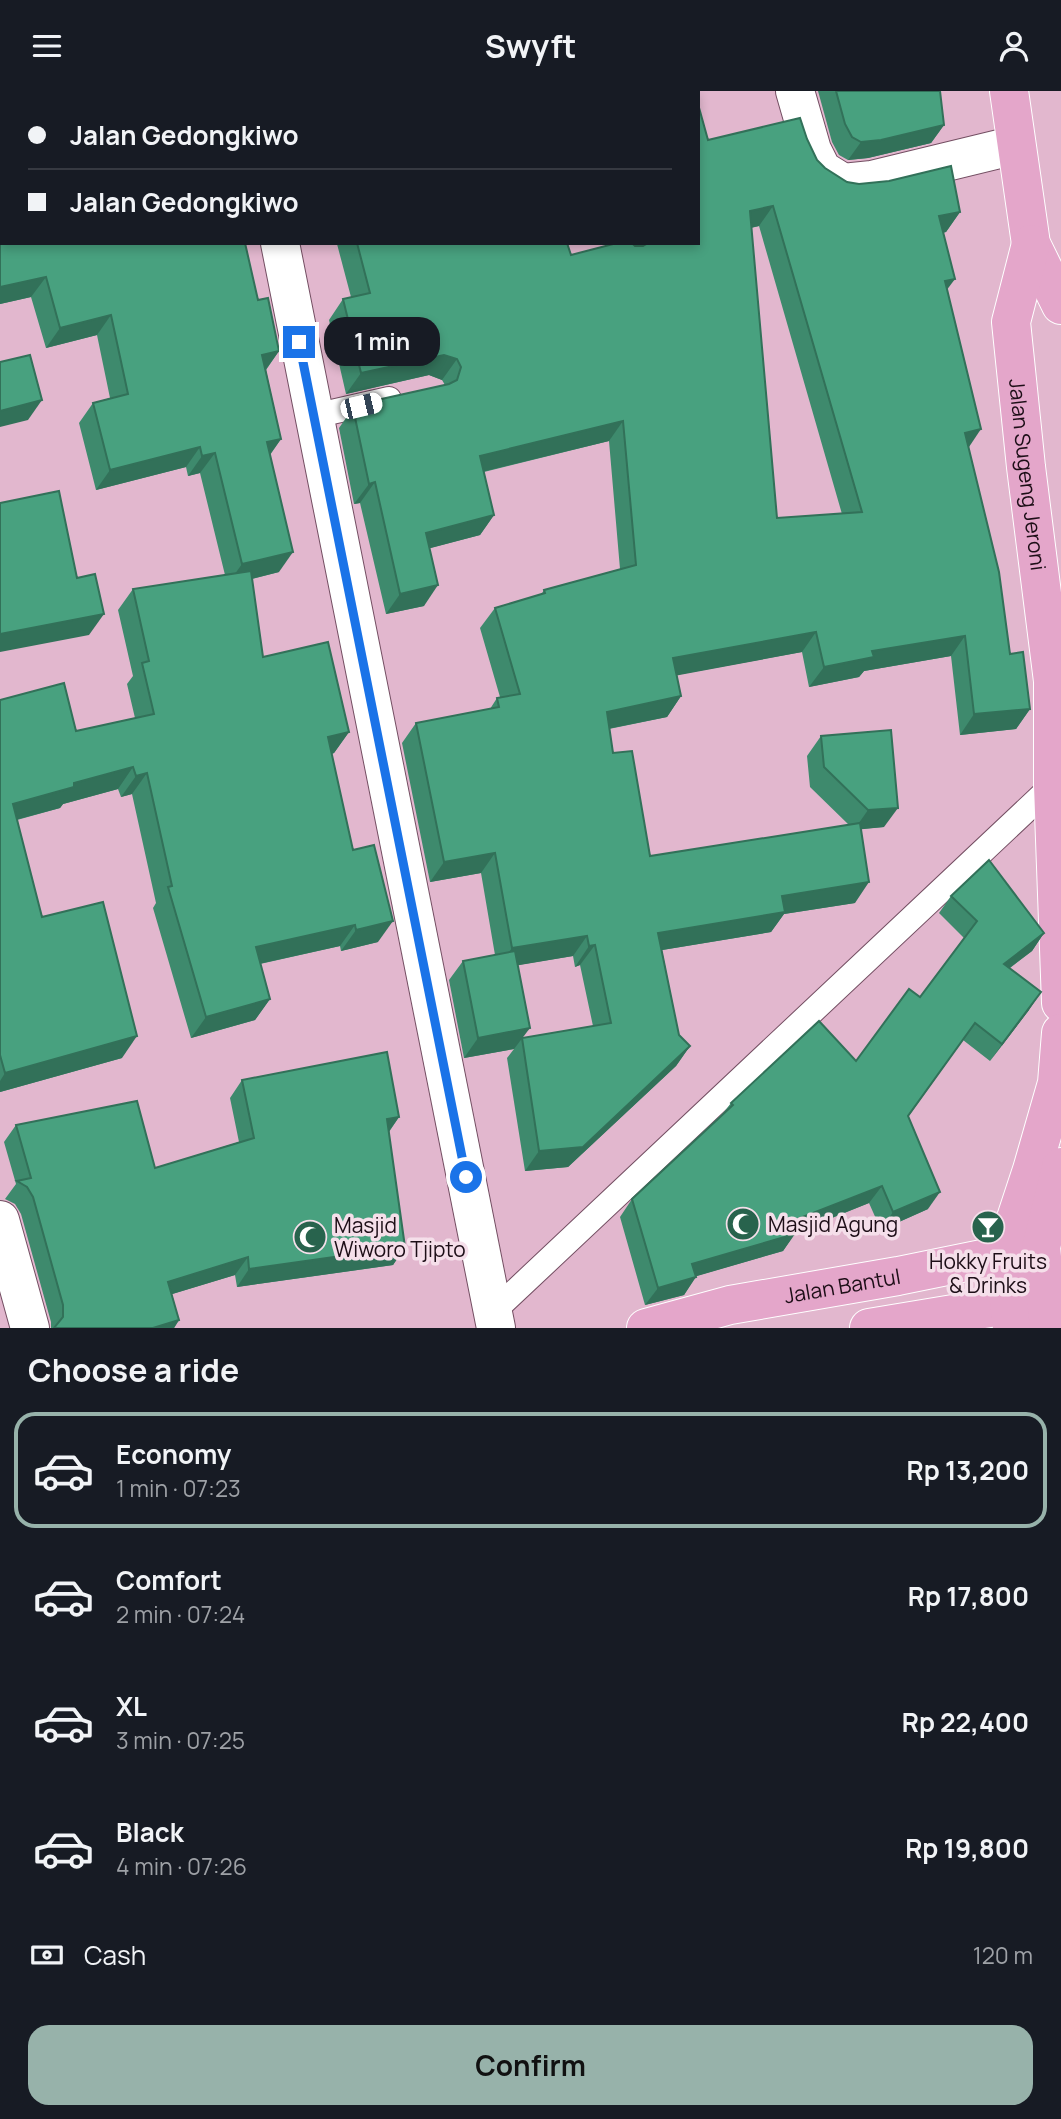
<!DOCTYPE html>
<meta charset="utf-8">
<style>
:root{--surface:#171b24;--page:#242831;--text:#f1f3f6;--muted:#9ea1a6;--line:#363941;--accent:#97b2aa}
body{margin:0;font-family:Manrope,sans-serif;background:var(--page);color:var(--text);height:100vh;display:flex;flex-direction:column;font-size:26px;white-space:nowrap}
*{box-sizing:border-box;margin:0}
p{font-size:23px;color:var(--muted)}
.icon{flex:none;width:38px;height:38px;fill:none;stroke:currentColor;stroke-width:2;stroke-linecap:round;stroke-linejoin:round}
.map{position:relative;height:1237px;overflow:hidden}
.drawer{display:flex;flex-direction:column;background:var(--surface);flex:1}
.drawer>*{flex:none}
.banner{position:absolute;left:0px;top:0px;width:700px;height:154px;box-shadow:0 4px 10px #0003;display:grid;align-content:center;height:154px;padding:0 28px;background:var(--surface)}
.end{position:absolute;width:32px;height:32px;margin:-16px;border:9px solid #1a73e8;background:#fff;box-shadow:0 0 0 4px #fff}
.from{border-radius:50%}
.bubble{position:absolute;height:49px;border-radius:21px;background:var(--surface);box-shadow:0 4px 10px #0003;font-size:23px;font-weight:700;line-height:49px;text-align:center}
.car{position:absolute;width:21px;height:42px;margin:-21px -10px;border-radius:9px;box-shadow:0 0 5px 2px #0007;background:linear-gradient(#fff 24%,#345 0 40%,#fff 0 76%,#345 0 86%,#fff 0)}
.banner b{display:flex;align-items:center;gap:24px;height:66px;font-size:26px}
.banner b+b{border-top:2px solid var(--line)}
.banner i{width:18px;height:18px;background:var(--text)}
ul{padding:0;list-style:none}
li{display:flex;align-items:center;gap:21px;height:116px;margin:0 14px 10px;padding:0 14px;border:4px solid transparent;border-radius:21px}
li div{flex:1}
li b{display:block;font-size:26px}
li em{font-style:normal;font-weight:700}
li.selected{border-color:var(--accent)}
li>.icon{width:63px;height:63px;stroke-width:1.5}
h2{padding:0 28px;font-size:32px;line-height:84px}
.pay{display:flex;align-items:center;gap:18px;height:77px;padding:0 28px;font-size:26px}
.pay p{margin-inline-start:auto}
.button{display:flex;gap:14px;margin-top:auto;padding:14px 28px}
.button a{flex:1;height:80px;border-radius:21px;background:var(--accent);color:#111;font-size:28px;font-weight:700;line-height:80px;text-align:center}
header{display:flex;justify-content:space-between;align-items:center;height:91px;padding:0 28px;background:var(--surface);font-size:32px;font-weight:700}
.map>svg:first-child{display:block}
.lines{fill:none;stroke-linecap:round;stroke-linejoin:round}
.lane-casing{stroke:#734e62;stroke-width:26}
.street-casing{stroke:#734e62;stroke-width:40}
.primary-casing{stroke:#fff;stroke-width:40}
.lane{stroke:#fff;stroke-width:24}
.street{stroke:#fff;stroke-width:38}
.primary{stroke:#e4a6ca;stroke-width:38}
.wall{fill:#3e8a6d;fill-rule:evenodd}
.shaded-wall{fill:#327159}
.building{fill:#48a17f;stroke:#327159;stroke-width:2;fill-rule:evenodd}
.route{stroke:#1a73e8;stroke-width:9}
.labels{text-anchor:middle;dominant-baseline:central;stroke-width:7;stroke-linejoin:round;paint-order:stroke}
.street-label{font-size:21px;fill:#1d0e17;stroke:#f5dfea}
.poi-label{font-size:21px;fill:#1d0e17;stroke:#f5dfea;text-anchor:start}
</style>
<header><svg class="icon" aria-label="menu" viewBox="0 0 24 24"><path d="M4 6h16M4 12h16M4 18h16"/></svg>Swyft<svg class="icon" aria-label="person" viewBox="0 0 24 24"><circle cx="12" cy="8" r="4"/><path d="M4 21q1-7 8-7t8 7"/></svg></header>
<div class="map">
<svg width="1061" height="1237" viewBox="0 0 1061 1237">
<rect width="100%" height="100%" fill="#e2b7ce"/>
<g class="lines">
<defs>
<g id="lane">
<polyline points="314,325 389,308"/>
<polyline points="493,1221 1053,694"/>
</g>
<g id="street">
<polyline points="249,0 250,2"/>
<polyline points="795,0 812,59 822,79 843,92 872,89 1016,54"/>
<polyline points="324,2 331,0"/>
<polyline points="280,152 496,1237"/>
<polyline points="0,1129 30,1237"/>
</g>
<g id="primary">
<polyline points="1009,0 1031,153 1061,214"/>
<path id="s1" d="M1031 153 1011 231 1026 376 1053 590V694L1061 912"/>
<path id="s2" d="M646 1237 730 1214 898 1185 1041 1156"/>
<polyline points="869,1237 1044,1208"/>
<polyline points="1012,1237 1004,1164 1032,1079 1057,992 1061,942"/>
<polyline points="1049,1237 1041,1156 1061,1076"/>
</g>
</defs>
<use href="#lane" class="lane-casing"/>
<use href="#street" class="street-casing"/>
<use href="#primary" class="primary-casing"/>
<use href="#lane" class="lane"/>
<use href="#street" class="street"/>
<use href="#primary" class="primary"/>
</g>
<g class="wall">
<polygon points="0,0 2,2 2,65 1,65 2,66 2,152 258,209 279,260 266,279 281,348 270,364 279,481 252,488 263,566 349,641 334,662 332,663 353,759 378,851 341,860 340,855 260,873 270,908 255,929 191,947 153,817 156,812 132,703 121,706 118,698 63,713 60,717 17,729 42,826 122,967 0,1001 0,609 76,640 135,627 127,593 133,585 118,519 133,498 225,484 200,382 188,385 186,376 96,399 79,332 93,312 110,307 97,244 46,257 31,206 0,213"/>
<rect x="389" y="0" width="306" height="2"/>
<polygon points="818,0 940,0 944,34 931,52 868,67 848,69 839,64 832,51"/>
<path d="M807 48 817 69 825 77 847 91 960 121 946 141 943 142 947 198 968 356 1010 563 1030 618 1016 638 960 644 951 565 864 580 859 586 809 596 802 561 676 584 681 605 667 626 609 638 613 662 650 765 849 734 810 696 807 665 821 645 884 736 861 738 855 812 784 823 771 841 662 859 679 944 690 955 676 975 568 1076 525 1080 507 967 514 958 464 967 449 889 463 870 495 864 481 782 430 791 402 652 416 632 490 618 497 607 500 606 480 537 495 517 541 504 544 499 620 478 609 350 484 381 494 424 480 444 430 457 424 515 386 523 360 412 354 413 339 337 353 317 445 294 442 289 429 284 346 303 329 229 343 208 351 206 337 153 567 152 571 164 638 155V152H698L708 49ZM759 135 842 423 777 427 751 137ZM573 865 575 876 580 874 593 935 523 947 518 874Z"/>
<polygon points="951,805 1044,842 1032,860 1010,877 1029,919 990,970 963,949 908,1026 928,1118 881,1139 869,1112 795,1142 783,1160 696,1185 684,1204 645,1214 620,1126 632,1108 721,1025 731,1012 856,970 920,906 964,847 939,822"/>
<polygon points="242,989 399,1026 389,1041 405,1156 393,1174 237,1196 235,1184 172,1203 179,1229 174,1237 51,1237 51,1231 21,1123 15,1113 5,1108 16,1093 4,1051 16,1034 155,1077 239,1051 230,1007"/>
</g>
<g class="shaded-wall">
<polygon points="213,0 235,0 234,2 212,2"/>
<polygon points="944,34 931,52 868,67 848,69 861,51"/>
<polygon points="773,115 759,135 735,140 750,120"/>
<polygon points="960,121 946,141 924,145 939,125"/>
<polygon points="46,186 31,206 0,213 0,196"/>
<polygon points="955,188 940,208 945,190"/>
<polygon points="111,224 97,244 46,257 60,237"/>
<polygon points="279,260 264,281 262,264"/>
<polygon points="444,264 457,268 442,289 429,284 346,303 361,282"/>
<polygon points="42,309 28,329 0,336 0,320"/>
<polygon points="623,330 609,350 465,385 480,365"/>
<polygon points="981,338 967,359 965,342"/>
<polygon points="281,348 266,369 267,351"/>
<polygon points="200,356 186,376 96,399 110,379"/>
<polygon points="215,362 200,382 188,385 202,365"/>
<polygon points="375,391 360,412 354,413 369,393"/>
<polygon points="494,424 480,444 412,462 426,442"/>
<polygon points="293,461 279,481 227,494 242,473"/>
<polygon points="438,494 424,515 386,523 400,503"/>
<polygon points="104,523 89,544 0,561 0,543"/>
<polygon points="816,541 802,561 658,588 673,567"/>
<polygon points="965,545 951,565 864,580 859,586 809,596 824,576 872,560"/>
<polygon points="681,605 667,626 592,641 607,621"/>
<polygon points="1030,618 1016,638 960,644 974,623"/>
<polygon points="349,641 334,662 313,667 328,646"/>
<polygon points="133,676 118,698 63,713 60,717 0,733 13,713 74,692"/>
<polygon points="147,682 132,703 121,706 136,685"/>
<polygon points="898,717 884,736 854,739 868,719"/>
<polygon points="495,762 481,782 430,791 444,771"/>
<polygon points="869,791 855,812 784,823 771,841 644,862 658,842 782,805"/>
<polygon points="393,830 378,851 341,860 356,839"/>
<polygon points="355,834 340,855 241,877 256,856"/>
<polygon points="1044,842 1032,860 992,890 1004,873"/>
<polygon points="587,845 573,865 497,878 512,857"/>
<polygon points="595,854 580,874 575,876 589,855"/>
<polygon points="1041,901 1029,919 990,970 1002,953"/>
<polygon points="270,908 255,929 191,947 206,926"/>
<polygon points="530,937 514,958 464,967 478,947"/>
<polygon points="137,945 122,967 0,1001 0,990 5,982"/>
<polygon points="690,955 676,975 568,1076 525,1080 539,1060"/>
<polygon points="399,1026 387,1043 387,1028"/>
<polygon points="882,1095 869,1112 786,1145 795,1143 783,1160 680,1190 692,1173 792,1130"/>
<polygon points="940,1101 928,1118 881,1139 893,1121"/>
<polygon points="405,1156 393,1174 237,1196 249,1178"/>
<polygon points="248,1166 235,1184 156,1208 168,1191"/>
<polygon points="696,1186 684,1204 645,1214 658,1197"/>
<polygon points="179,1229 174,1237 153,1237"/>
</g>
<g class="building">
<polygon points="0,0 219,0 219,2 2,2 1,65 2,66 2,95 0,87"/>
<polygon points="408,0 695,0 695,2 409,2"/>
<polygon points="836,0 940,0 944,34 881,49 861,51 852,46 845,33"/>
<path d="M698 13 708 49 800 27 807 48 817 69 825 77 847 91 859 93 889 90 951 75 960 121 939 125 955 188 945 190 981 338 965 342 999 481 1010 563 1023 561 1030 618 974 623 965 545 872 560 874 566 824 576 816 541 673 567 681 605 607 621 613 662 632 660 650 765 860 732 869 791 782 805 785 821 658 842 679 944 690 955 583 1056 539 1060 522 947 611 932 595 854 589 855 587 845 512 857 495 762 444 771 416 632 499 616 497 607 520 603 495 517 545 502 544 499 636 474 623 330 480 365 494 424 426 442 438 494 400 503 375 391 369 393 353 317 368 311 449 293 457 289 461 276 457 268 444 264 361 282 343 208 370 202 357 152H567L571 164 617 152H632L635 155H643L648 152H698ZM773 115 862 421 777 427 750 120Z"/>
<polygon points="0,136 2,136 2,152 245,152 258,209 268,207 279,260 262,264 281,348 267,351 293,461 242,473 215,362 202,365 200,356 110,379 93,312 128,303 111,224 60,237 46,186 0,196"/>
<polygon points="30,264 42,309 0,320 0,271"/>
<polygon points="59,400 77,487 95,483 104,523 0,543 0,412"/>
<polygon points="251,480 263,566 328,551 349,641 328,646 353,759 374,754 393,830 356,839 355,834 256,856 270,908 206,926 168,796 172,795 147,682 136,685 133,676 74,692 74,696 13,713 42,826 103,811 137,945 5,982 0,964 0,609 64,592 76,640 154,623 142,572 149,570 133,498"/>
<polygon points="891,639 898,717 868,719 824,676 821,645"/>
<polygon points="989,769 1044,842 1004,873 1041,901 1002,953 975,932 908,1025 940,1101 893,1121 882,1095 792,1130 795,1143 692,1173 696,1186 658,1197 632,1108 733,1014 731,1012 819,930 856,970 909,898 920,906 977,830 951,805"/>
<polygon points="515,860 530,937 478,947 463,870"/>
<polygon points="387,961 399,1026 387,1028 405,1156 249,1178 248,1166 168,1191 179,1229 153,1237 54,1237 63,1226 63,1214 33,1106 27,1096 17,1090 31,1087 16,1034 137,1010 155,1077 254,1047 242,989"/>
</g>
<g class="lines">
<polyline class="route" points="299,251 466,1086"/>
</g>
<defs>
<symbol id="mosque-disc" viewBox="-11 -11 22 22"><circle r="9.5" fill="#28634d" stroke="#f5dfea"/><path d="M3.5-4.9A6 6 0 1 0 3.5 4.9A5 5 0 1 1 3.5-4.9Z" fill="#fff"/></symbol>
<symbol id="bar-disc" viewBox="-11 -11 22 22"><circle r="9.5" fill="#28634d" stroke="#f5dfea"/><path d="M-6-5H6L.8 .8V4.5H3.5V6h-7V4.5H-.8V.8Z" fill="#fff"/></symbol>
</defs>
<g fill-rule="evenodd">
<use href="#mosque-disc" x="724" y="1114" width="38" height="38"/>
<use href="#bar-disc" x="969" y="1117" width="38" height="38"/>
<use href="#mosque-disc" x="291" y="1127" width="38" height="38"/>
</g>
<g class="labels">
<g class="street-label">
<text stroke="none"><textPath href="#s1" startOffset="234">Jalan Sugeng Jeroni</textPath></text>
<text stroke="none"><textPath href="#s2" startOffset="201">Jalan Bantul</textPath></text>
</g>
<g class="poi-label">
<text x="768" y="1133">Masjid Agung</text>
<text x="334" y="1134">Masjid<tspan x="334" dy="24">Wiworo Tjipto</tspan></text>
<text x="988" y="1170" text-anchor="middle">Hokky Fruits<tspan x="988" dy="24">&amp; Drinks</tspan></text>
</g>
</g>
</svg>
<i class="end from" style="left:466px;top:1086px"></i>
<i class="end" style="left:299px;top:251px"></i>
<div class="bubble" style="left:324px;top:226px;width:116px">1 min</div>
<i class="car" style="left:361px;top:315px;rotate:77deg"></i>
<div class="banner">
<b><i class="from"></i>Jalan Gedongkiwo</b>
<b><i></i>Jalan Gedongkiwo</b>
</div>
</div>
<section class="drawer">
<h2>Choose a ride</h2>
<ul>
<li class="selected"><svg class="icon" aria-label="car" viewBox="0 0 24 24"><path d="M5 17H2v-5l4-1 3-4h7l3 4 3 1v5h-3M9 17h6M6 11h13"/><circle cx="7" cy="17" r="2"/><circle cx="17" cy="17" r="2"/></svg><div><b>Economy</b><p>1 min · 07:23</p></div><em>Rp 13,200</em></li>
<li><svg class="icon" aria-label="car" viewBox="0 0 24 24"><path d="M5 17H2v-5l4-1 3-4h7l3 4 3 1v5h-3M9 17h6M6 11h13"/><circle cx="7" cy="17" r="2"/><circle cx="17" cy="17" r="2"/></svg><div><b>Comfort</b><p>2 min · 07:24</p></div><em>Rp 17,800</em></li>
<li><svg class="icon" aria-label="car" viewBox="0 0 24 24"><path d="M5 17H2v-5l4-1 3-4h7l3 4 3 1v5h-3M9 17h6M6 11h13"/><circle cx="7" cy="17" r="2"/><circle cx="17" cy="17" r="2"/></svg><div><b>XL</b><p>3 min · 07:25</p></div><em>Rp 22,400</em></li>
<li><svg class="icon" aria-label="car" viewBox="0 0 24 24"><path d="M5 17H2v-5l4-1 3-4h7l3 4 3 1v5h-3M9 17h6M6 11h13"/><circle cx="7" cy="17" r="2"/><circle cx="17" cy="17" r="2"/></svg><div><b>Black</b><p>4 min · 07:26</p></div><em>Rp 19,800</em></li>
</ul>
<div class="pay"><svg class="icon" aria-label="cash" viewBox="0 0 24 24"><path d="M3 7h18v10H3z"/><circle cx="12" cy="12" r="2"/></svg>Cash<p>120 m</p></div>
<div class="button"><a>Confirm</a></div>
</section>
